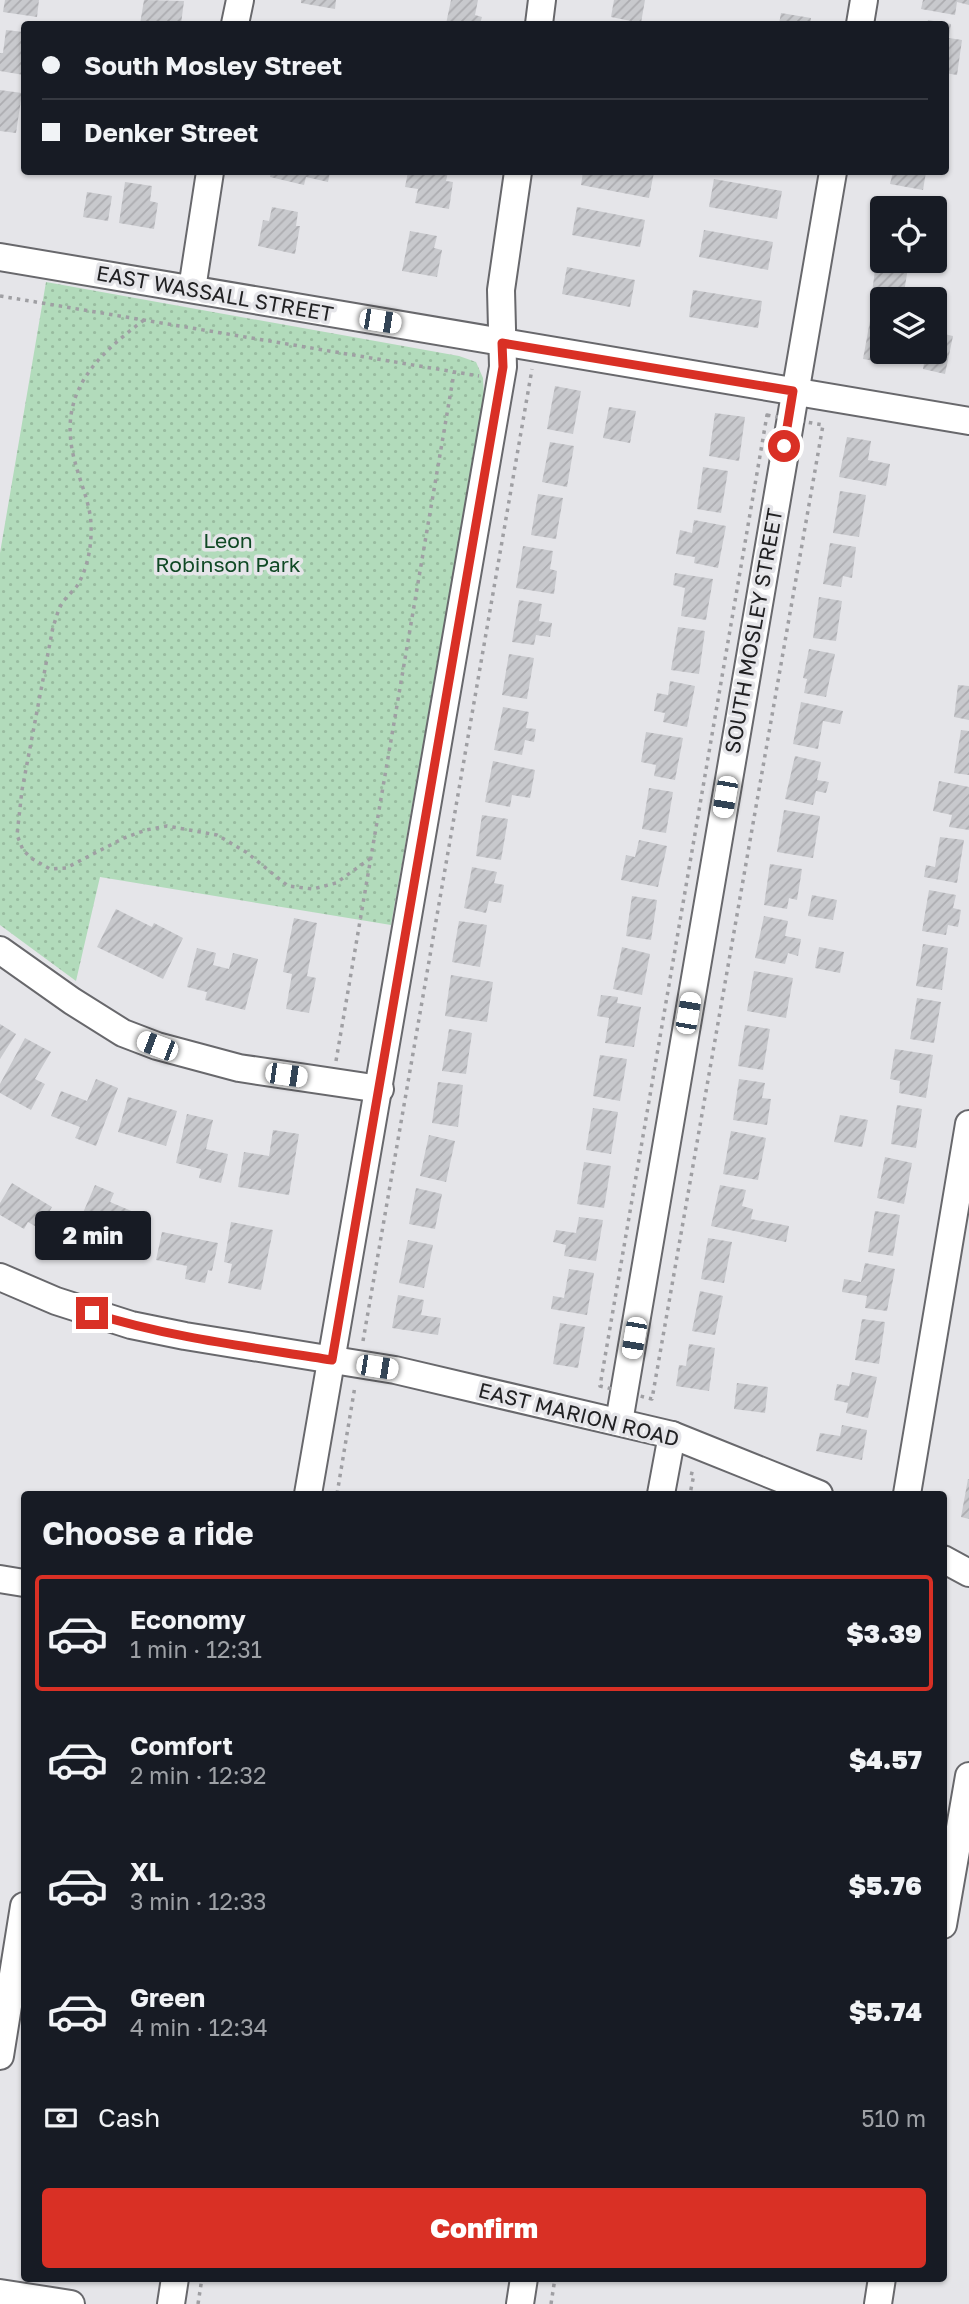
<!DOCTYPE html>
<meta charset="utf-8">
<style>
:root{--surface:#171b24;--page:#242831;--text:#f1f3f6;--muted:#9ea1a6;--line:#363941;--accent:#d93025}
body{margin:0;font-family:"Golos Text",sans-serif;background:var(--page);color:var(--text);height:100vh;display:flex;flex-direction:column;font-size:26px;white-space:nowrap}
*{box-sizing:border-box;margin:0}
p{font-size:23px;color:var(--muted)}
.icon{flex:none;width:38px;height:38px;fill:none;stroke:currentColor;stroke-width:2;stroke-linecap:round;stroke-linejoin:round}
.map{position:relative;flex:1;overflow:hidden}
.sheet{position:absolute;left:21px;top:1491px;width:926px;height:791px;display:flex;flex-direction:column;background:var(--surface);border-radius:7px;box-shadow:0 2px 5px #0004}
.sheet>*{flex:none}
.top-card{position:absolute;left:21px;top:21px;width:928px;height:154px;border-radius:7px;box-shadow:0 2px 5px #0004;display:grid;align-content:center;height:154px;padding:0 21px;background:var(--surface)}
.fabs{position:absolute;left:870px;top:196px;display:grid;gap:14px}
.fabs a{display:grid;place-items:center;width:77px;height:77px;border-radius:7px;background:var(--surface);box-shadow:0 2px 5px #0004;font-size:35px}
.end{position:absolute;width:32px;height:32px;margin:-16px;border:9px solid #d93025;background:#fff;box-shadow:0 0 0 4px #fff}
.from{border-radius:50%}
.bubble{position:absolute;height:49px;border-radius:7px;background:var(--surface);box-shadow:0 2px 5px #0004;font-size:23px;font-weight:800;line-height:49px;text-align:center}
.car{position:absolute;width:21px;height:42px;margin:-21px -10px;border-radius:9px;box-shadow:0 0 5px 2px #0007;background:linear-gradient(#fff 24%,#345 0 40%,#fff 0 76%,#345 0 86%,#fff 0)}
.top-card b{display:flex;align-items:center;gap:24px;height:66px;font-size:26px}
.top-card b+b{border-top:2px solid var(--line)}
.top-card i{width:18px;height:18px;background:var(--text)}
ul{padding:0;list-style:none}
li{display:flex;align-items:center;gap:21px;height:116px;margin:0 14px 10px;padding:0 7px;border:4px solid transparent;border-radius:7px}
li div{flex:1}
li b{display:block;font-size:26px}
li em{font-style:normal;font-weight:800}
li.active{border-color:var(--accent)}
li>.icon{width:63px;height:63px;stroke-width:1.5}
h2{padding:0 21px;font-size:32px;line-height:84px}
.pay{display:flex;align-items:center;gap:18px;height:77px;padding:0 21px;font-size:26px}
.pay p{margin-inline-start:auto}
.cta{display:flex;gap:14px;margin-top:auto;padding:14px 21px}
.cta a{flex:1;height:80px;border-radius:7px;background:var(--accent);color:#fff;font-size:28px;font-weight:800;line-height:80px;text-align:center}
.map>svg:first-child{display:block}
.park{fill:url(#park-dots)}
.building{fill:url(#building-hatch)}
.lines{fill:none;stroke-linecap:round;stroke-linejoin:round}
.minor-casing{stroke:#68686c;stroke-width:30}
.path{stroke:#9f9fa3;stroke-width:3.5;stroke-dasharray:3.5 5;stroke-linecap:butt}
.minor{stroke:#fff;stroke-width:26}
.route{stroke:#d93025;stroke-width:9}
.labels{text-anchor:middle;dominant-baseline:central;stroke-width:7;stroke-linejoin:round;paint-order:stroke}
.street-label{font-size:21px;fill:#212123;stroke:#e5e5e9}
.park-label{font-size:21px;fill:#104925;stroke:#e5e5e9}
</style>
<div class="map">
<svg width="969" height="2304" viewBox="0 0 969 2304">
<defs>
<pattern id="park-dots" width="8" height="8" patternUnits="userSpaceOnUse" patternTransform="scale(1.75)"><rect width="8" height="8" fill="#b2dbbb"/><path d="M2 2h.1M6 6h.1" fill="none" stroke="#99bca0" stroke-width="1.8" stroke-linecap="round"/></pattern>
<pattern id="building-hatch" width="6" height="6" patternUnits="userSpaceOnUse" patternTransform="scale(1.75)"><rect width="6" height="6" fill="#c8c9cd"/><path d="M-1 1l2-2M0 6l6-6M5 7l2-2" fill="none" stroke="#acacb0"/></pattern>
</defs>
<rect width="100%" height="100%" fill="#e5e5e9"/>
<polygon class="park" points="46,282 459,356 476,362 483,378 484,398 391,925 100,877 76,981 0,925 0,553"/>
<g class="building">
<polygon points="5,0 39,0 37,17 3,12"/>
<polygon points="144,0 184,1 181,24 140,24"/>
<polygon points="301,0 336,0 335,9 301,3"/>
<polygon points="451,0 478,0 475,15 482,17 480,24 446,24"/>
<polygon points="614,0 645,0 641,23 611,17"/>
<polygon points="923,0 969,0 969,5 957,2 955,15 921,9"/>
<polygon points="781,13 811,18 810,24 779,24"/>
<polygon points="928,20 951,24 949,38 962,40 957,75 945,73 945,24 927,24"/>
<polygon points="6,30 24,32 24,75 0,71 0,53 3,53"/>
<polygon points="0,90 22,93 16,133 0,131"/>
<polygon points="271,172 330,172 328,182 306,177 304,185 270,177"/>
<polygon points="408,172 448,172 446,181 453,182 449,209 415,203 418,189 405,187"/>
<polygon points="583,172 654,172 649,198 581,185"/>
<polygon points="893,172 926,172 923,190 890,184"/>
<polygon points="714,179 782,191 777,219 709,207"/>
<polygon points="125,182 152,186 150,201 158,203 154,229 119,223"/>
<polygon points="87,192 112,196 108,221 83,217"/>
<polygon points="892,198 920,202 919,208 891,208"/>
<polygon points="272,207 298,212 296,226 300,226 295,254 258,246 263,220 269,221"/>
<polygon points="577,207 645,220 640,247 572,235"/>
<polygon points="704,230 773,242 768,270 699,257"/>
<polygon points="410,231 437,236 434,248 442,250 437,277 402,271"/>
<polygon points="885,261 909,261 903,299 882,299 882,302 871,300 875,270 884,271"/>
<polygon points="567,267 635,280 630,307 562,294"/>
<polygon points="693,290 762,301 758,328 689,317"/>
<polygon points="872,310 882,312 882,352 894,352 892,364 863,359"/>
<polygon points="934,332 953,336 945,374 923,369 926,352 934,352"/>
<polygon points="555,386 581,391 573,434 547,429"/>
<polygon points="609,407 636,411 630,443 603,438"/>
<polygon points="715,413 745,417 739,461 709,456"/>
<polygon points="847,437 871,441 868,460 890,464 886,486 839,477"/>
<polygon points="550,442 574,446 567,487 542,482"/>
<polygon points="703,467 728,471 721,513 697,509"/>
<polygon points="840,491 866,495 859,537 833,533"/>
<polygon points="538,494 563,498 556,539 531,535"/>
<polygon points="694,520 726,526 718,568 694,563 695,557 676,554 680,530 692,533"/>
<polygon points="830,543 856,547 852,578 843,576 841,587 823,584"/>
<polygon points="523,546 553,551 550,569 557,571 554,594 516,588"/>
<polygon points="675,573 713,579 706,620 681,616 685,588 673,585"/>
<polygon points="819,597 842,601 836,641 813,638"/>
<polygon points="519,600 542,604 539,621 552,623 550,637 536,635 534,645 512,642"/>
<polygon points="678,627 705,631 699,674 671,670"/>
<polygon points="809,649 835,654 826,697 804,693 807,679 803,678"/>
<polygon points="509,654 534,658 527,699 502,695"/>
<polygon points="670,681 695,686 687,727 663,722 665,713 654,711 657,693 668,695"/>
<polygon points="958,685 969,686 969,720 954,717"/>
<polygon points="801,702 843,711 840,724 823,721 818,749 793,744"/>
<polygon points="503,707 529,712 526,728 536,729 534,742 525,740 522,755 494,750"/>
<polygon points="961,730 969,731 969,775 954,773"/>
<polygon points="646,732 683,738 675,780 654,776 656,765 641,762"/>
<polygon points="795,756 821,762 817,780 829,782 826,793 816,791 813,805 785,799"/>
<polygon points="493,761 535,770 530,798 512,795 510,807 485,802"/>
<polygon points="939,781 969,787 969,830 949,827 952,815 933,811"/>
<polygon points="649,788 673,792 666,833 642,829"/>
<polygon points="784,810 820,816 813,858 777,852"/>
<polygon points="482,815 508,819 501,860 476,856"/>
<polygon points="940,837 964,840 957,883 924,877 926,865 935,867"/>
<polygon points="639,840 667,846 658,887 621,880 626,855 635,857"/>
<polygon points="770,864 802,869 797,900 789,898 787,909 764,905"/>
<polygon points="472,867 497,872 494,883 504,885 501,903 489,901 486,913 464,908"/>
<polygon points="929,890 956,895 953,908 961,910 958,927 948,925 946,935 922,931"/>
<polygon points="812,895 837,900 833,920 808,916"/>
<polygon points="632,896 657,900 651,940 626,936"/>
<polygon points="116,909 152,927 154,923 183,938 163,979 97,947"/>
<polygon points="764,916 788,921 785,936 801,939 798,956 788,953 785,964 755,958"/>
<polygon points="294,918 317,923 307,976 316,978 309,1013 286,1009 292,974 283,972"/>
<polygon points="459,921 487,925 480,967 452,962"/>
<polygon points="923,944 948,948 942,990 916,986"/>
<polygon points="622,947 650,954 642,995 613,989"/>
<polygon points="819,947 844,952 840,973 815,968"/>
<polygon points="197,948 216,953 213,965 229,969 233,953 258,959 245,1010 205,1000 207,992 187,987"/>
<polygon points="754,971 793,978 786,1018 747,1011"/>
<polygon points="451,975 493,982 487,1022 445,1016"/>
<polygon points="601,995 618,997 617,1003 641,1007 634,1047 605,1043 609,1018 597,1016"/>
<polygon points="917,998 941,1002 934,1043 910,1039"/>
<polygon points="0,1024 16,1034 0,1059"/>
<polygon points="745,1025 770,1029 763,1070 738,1066"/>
<polygon points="449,1029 472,1033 466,1074 442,1071"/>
<polygon points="25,1038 51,1052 35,1079 45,1084 31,1110 0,1093 0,1084"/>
<polygon points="895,1049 933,1055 926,1098 899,1093 900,1081 890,1079"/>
<polygon points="600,1055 627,1059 620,1101 593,1096"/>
<polygon points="96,1079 118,1088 96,1146 75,1138 80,1127 51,1116 61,1091 87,1101"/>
<polygon points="739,1079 765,1083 762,1098 771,1099 767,1125 733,1120"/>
<polygon points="438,1082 463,1085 458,1127 432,1123"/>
<polygon points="128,1097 177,1111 166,1146 118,1132"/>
<polygon points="897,1105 922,1109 916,1148 891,1144"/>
<polygon points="593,1108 618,1112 611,1154 586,1150"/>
<polygon points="187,1114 213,1120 206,1149 228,1154 221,1183 199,1178 201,1169 176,1163"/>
<polygon points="840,1115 868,1120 862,1147 834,1142"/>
<polygon points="273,1130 299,1134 289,1195 238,1187 244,1152 269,1156"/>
<polygon points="731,1131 766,1138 758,1180 723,1174"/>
<polygon points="429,1135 455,1141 446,1182 420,1176"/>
<polygon points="885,1157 912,1163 904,1204 877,1198"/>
<polygon points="584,1162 611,1166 604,1208 577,1204"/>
<polygon points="12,1183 52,1207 40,1229 28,1222 24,1229 0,1215 0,1203"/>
<polygon points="95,1185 114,1193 110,1202 141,1215 130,1241 105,1230 95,1253 70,1243"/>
<polygon points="720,1185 746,1190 742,1206 753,1209 751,1219 789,1226 786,1242 711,1226"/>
<polygon points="416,1188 442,1194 435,1229 409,1224"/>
<polygon points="875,1211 900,1215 893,1256 868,1252"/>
<polygon points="579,1217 603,1220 596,1261 564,1256 566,1245 553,1242 556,1230 576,1233"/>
<polygon points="231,1222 273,1230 261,1290 228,1283 232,1264 224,1262"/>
<polygon points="162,1232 218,1243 212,1271 208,1270 205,1283 185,1279 187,1266 156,1260"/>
<polygon points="708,1238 732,1242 724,1283 701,1279"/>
<polygon points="408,1240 433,1245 424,1288 399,1283"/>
<polygon points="865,1263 895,1269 887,1311 865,1308 867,1296 842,1292 844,1279 861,1282"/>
<polygon points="569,1269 594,1273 587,1315 551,1309 553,1296 564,1298"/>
<polygon points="700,1291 723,1296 715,1335 692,1331"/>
<polygon points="398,1295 424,1300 421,1315 441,1318 438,1335 392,1328"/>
<polygon points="862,1319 885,1322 879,1364 855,1360"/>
<polygon points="560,1323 585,1327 578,1368 553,1364"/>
<polygon points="689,1344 715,1348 709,1391 676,1386 679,1365 686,1366"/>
<polygon points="852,1372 877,1377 868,1418 846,1413 848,1403 834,1400 837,1384 849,1386"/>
<polygon points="737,1383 768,1387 765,1413 734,1409"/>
<polygon points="842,1425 867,1430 862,1460 816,1451 820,1433 840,1436"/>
<polygon points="968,1479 969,1479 969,1519 961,1517"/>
</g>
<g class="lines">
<defs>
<g id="minor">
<polyline points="235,24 240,0"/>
<polyline points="539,24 542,0"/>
<polyline points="860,24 864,0"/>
<polyline points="0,257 969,421"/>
<polyline points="192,289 210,172"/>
<polyline points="0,950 72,1001 123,1033 157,1046 239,1068 380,1089"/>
<polyline points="0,1277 56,1301 131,1325 185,1336 395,1370 672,1435 819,1494"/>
<polyline points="619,1422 833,172"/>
<polyline points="308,1494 503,367 501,290 518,172"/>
<polyline points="661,1494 672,1435"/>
<polyline points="907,1494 969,1124"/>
<polyline points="943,1559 969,1573"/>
<polyline points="0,1579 24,1583"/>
<polyline points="943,1925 969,1776"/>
<polyline points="0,2056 24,1906"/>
<polyline points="0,2293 71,2304"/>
<polyline points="171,2304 175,2278"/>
<polyline points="520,2304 524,2278"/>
<polyline points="878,2304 882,2278"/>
</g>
</defs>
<use href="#minor" class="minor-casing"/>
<g class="path">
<polyline points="0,296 479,376"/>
<path d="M144 320C95 357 56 394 75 462 80 482 90 503 91 524 92 544 88 568 77 586 73 591 67 596 63 602 58 609 56 619 53 627L22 790 17 835 23 850 31 858 50 869 66 868 124 838 146 830 167 826 217 835 246 852 288 886 313 889 336 883 371 858"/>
<polygon points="767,415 823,425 652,1399 600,1386"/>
<polyline points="336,1061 454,373"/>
<polyline points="363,1341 532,369"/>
<polyline points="690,1473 694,1474 690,1494"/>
<polyline points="337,1494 355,1386"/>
<polyline points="198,2304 202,2278"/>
<polyline points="551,2304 555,2278"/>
</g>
<use href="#minor" class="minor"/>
</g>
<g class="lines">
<path class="route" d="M92 1313C170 1338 251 1347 332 1360L503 367 502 343 793 391 784 446"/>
</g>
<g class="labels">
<g class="street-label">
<text transform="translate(215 293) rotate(10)">EAST WASSALL STREET</text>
<text transform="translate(753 631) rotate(-80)">SOUTH MOSLEY STREET</text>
<text transform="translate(579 1414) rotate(14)">EAST MARION ROAD</text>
</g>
<g class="park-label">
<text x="228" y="540">Leon<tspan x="228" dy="24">Robinson Park</tspan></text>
</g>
</g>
</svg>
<div class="fabs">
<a><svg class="icon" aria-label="locate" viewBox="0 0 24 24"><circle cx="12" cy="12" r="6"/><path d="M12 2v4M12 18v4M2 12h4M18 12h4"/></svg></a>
<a><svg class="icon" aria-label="layers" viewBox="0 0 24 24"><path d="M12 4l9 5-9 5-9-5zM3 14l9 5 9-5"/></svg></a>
</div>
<i class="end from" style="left:784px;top:446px"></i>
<i class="end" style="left:92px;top:1313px"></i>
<div class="bubble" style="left:35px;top:1211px;width:116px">2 min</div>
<i class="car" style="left:380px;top:321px;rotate:99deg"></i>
<i class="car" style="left:725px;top:797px;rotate:190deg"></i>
<i class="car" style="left:688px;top:1013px;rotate:10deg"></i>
<i class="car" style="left:157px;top:1046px;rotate:291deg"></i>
<i class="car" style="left:286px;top:1075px;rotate:98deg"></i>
<i class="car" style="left:634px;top:1338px;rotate:190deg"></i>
<i class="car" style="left:377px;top:1367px;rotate:99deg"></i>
<div class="top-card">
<b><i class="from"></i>South Mosley Street</b>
<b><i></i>Denker Street</b>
</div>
<section class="sheet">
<h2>Choose a ride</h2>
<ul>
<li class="active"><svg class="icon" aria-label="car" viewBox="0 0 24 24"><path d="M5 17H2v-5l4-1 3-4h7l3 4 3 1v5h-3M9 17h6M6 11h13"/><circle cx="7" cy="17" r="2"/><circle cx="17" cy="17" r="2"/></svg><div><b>Economy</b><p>1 min · 12:31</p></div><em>$3.39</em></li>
<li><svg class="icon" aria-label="car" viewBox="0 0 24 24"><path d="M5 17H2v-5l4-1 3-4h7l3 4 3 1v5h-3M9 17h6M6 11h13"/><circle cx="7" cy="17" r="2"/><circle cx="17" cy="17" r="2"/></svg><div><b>Comfort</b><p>2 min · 12:32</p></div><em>$4.57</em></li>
<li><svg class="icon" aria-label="car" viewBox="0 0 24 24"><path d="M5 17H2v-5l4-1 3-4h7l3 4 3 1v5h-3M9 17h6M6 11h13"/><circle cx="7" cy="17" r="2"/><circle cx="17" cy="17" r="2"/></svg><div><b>XL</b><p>3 min · 12:33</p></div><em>$5.76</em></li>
<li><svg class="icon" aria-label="car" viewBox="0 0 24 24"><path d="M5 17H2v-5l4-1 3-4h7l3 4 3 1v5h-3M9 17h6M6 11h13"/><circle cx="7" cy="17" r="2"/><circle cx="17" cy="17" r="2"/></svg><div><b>Green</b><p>4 min · 12:34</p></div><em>$5.74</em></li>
</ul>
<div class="pay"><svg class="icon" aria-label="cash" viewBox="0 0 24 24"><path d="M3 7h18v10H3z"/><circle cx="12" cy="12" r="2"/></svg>Cash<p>510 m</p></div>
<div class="cta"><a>Confirm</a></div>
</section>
</div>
